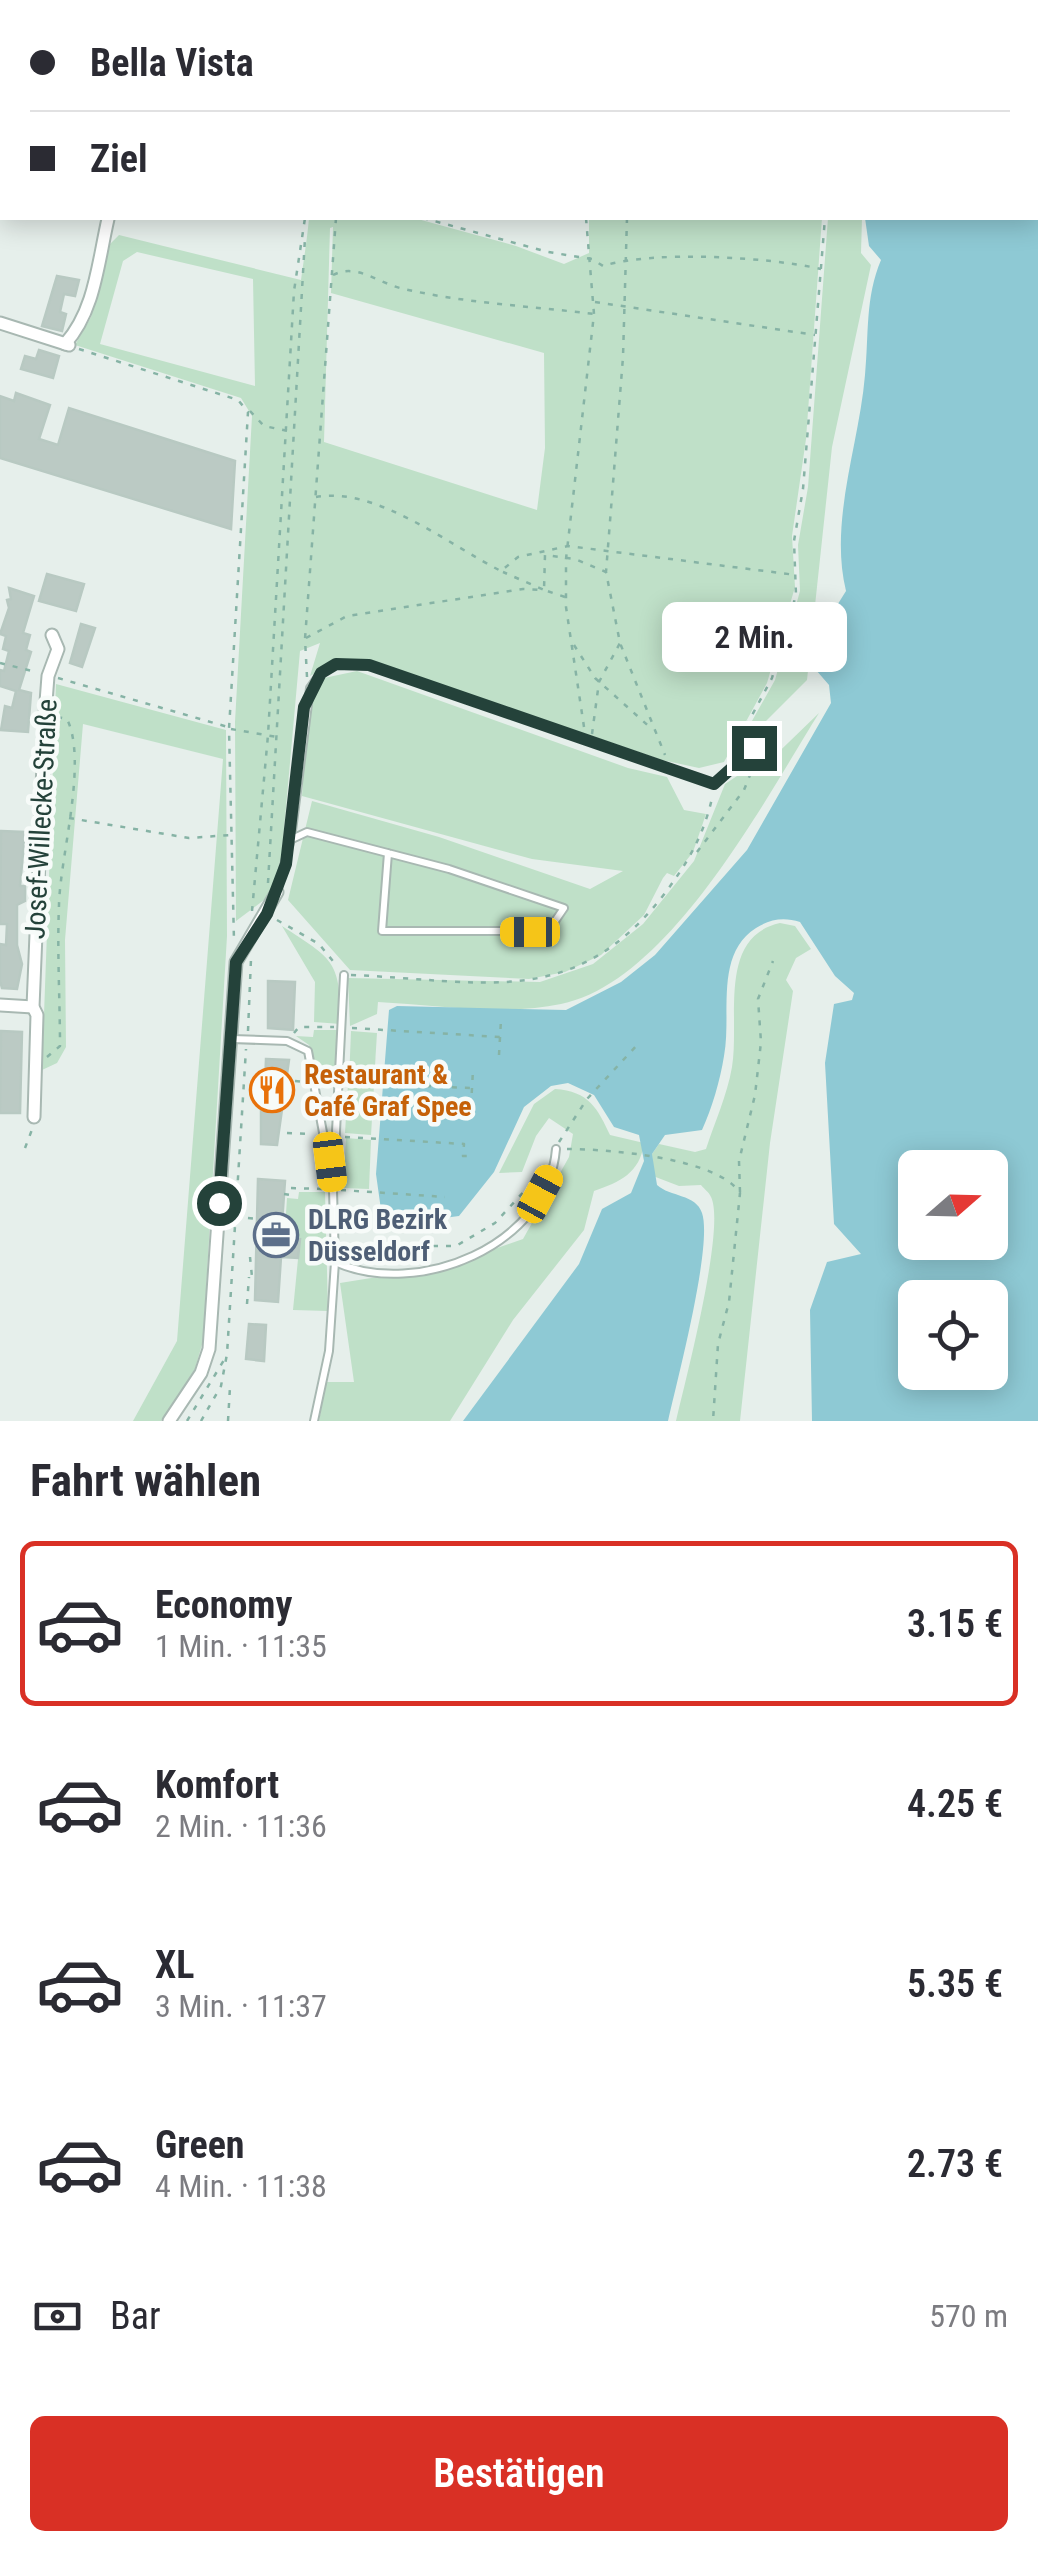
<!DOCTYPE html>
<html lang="de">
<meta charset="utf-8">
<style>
:root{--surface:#fff;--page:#f7f7f7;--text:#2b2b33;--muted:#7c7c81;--line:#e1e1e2;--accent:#d93025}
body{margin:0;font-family:"Roboto Condensed",sans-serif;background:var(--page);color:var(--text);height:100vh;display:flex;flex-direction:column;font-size:38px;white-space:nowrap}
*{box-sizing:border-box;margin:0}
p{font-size:32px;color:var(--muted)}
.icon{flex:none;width:55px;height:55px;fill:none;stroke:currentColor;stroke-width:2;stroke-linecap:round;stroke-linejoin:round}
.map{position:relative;height:1421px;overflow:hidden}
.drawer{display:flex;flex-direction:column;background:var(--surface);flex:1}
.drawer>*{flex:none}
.guide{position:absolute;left:0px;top:0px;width:1040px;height:220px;box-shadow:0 5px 25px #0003;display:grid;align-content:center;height:220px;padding:0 30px;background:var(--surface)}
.needle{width:65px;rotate:70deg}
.controls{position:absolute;left:898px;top:1150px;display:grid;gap:20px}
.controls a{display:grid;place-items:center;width:110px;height:110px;border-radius:15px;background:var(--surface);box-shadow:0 5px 25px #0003;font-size:50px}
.end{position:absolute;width:45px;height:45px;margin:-22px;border:12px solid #24423a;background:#fff;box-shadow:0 0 0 5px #fff}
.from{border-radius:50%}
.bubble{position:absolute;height:70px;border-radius:15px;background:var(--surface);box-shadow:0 5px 25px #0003;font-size:32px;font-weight:600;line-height:70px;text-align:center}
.car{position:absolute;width:30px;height:60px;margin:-30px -15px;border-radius:12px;box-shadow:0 0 8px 2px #0007;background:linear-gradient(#f5c518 24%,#345 0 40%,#f5c518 0 76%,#345 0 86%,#f5c518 0)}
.guide b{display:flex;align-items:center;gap:35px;height:95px;font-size:38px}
.guide b+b{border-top:2px solid var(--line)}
.guide i{width:25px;height:25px;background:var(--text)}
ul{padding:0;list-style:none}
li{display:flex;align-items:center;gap:30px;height:165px;margin:0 20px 15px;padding:0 10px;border:5px solid transparent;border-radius:15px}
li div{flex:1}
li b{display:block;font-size:38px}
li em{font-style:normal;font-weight:600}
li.current{border-color:var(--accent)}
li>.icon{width:90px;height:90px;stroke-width:1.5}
h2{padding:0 30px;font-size:45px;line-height:120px}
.pay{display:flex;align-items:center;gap:25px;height:110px;padding:0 30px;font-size:38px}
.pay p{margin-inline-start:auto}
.button{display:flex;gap:20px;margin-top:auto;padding:20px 30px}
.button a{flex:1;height:115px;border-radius:15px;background:var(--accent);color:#fff;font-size:40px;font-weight:600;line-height:115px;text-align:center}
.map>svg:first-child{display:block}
.green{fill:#bfe0c8;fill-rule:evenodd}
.water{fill:#8ec9d4;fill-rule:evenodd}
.building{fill:#bbcac4;stroke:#b8c9c2;stroke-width:2.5}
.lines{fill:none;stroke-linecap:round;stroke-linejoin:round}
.lane-casing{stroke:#a8b8b2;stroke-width:10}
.street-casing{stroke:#a8b8b2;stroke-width:15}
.path{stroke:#86b3a5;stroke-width:2.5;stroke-dasharray:5 8;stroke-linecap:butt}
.lane{stroke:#fff;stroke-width:6}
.street{stroke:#fff;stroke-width:11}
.route{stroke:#24423a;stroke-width:12}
.labels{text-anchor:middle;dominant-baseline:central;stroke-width:9;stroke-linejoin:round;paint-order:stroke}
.street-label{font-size:28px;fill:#24423a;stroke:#f7fbf9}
.food-label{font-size:28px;font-weight:bold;fill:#c56008;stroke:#f7fbf9;text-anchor:start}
.service-label{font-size:28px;font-weight:bold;fill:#4e5e75;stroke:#f7fbf9;text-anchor:start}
</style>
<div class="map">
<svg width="1038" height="1421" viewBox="0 0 1038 1421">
<rect width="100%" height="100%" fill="#e6efeb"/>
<g class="green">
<polygon points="405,0 839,0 416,2"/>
<path d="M309 218H414L516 246 564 264 589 253V218H822L806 439 792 536 795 587 767 683 724 762 699 768 662 760 381 664 336 661 310 676 320 643 300 651 281 863 272 894 236 921 235 722 252 416 241 398 75 345 91 317 108 246 119 235 301 280C304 258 307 240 309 218ZM333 227 331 293 544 353 545 448 537 510 324 442 330 228ZM137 252 253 279 255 386 100 344 123 261Z"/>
<polygon points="828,218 862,218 861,253 871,265 832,447 807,680 734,753 775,680 800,591 798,545 808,487"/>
<path d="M357 671 628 768 667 777 684 810 706 814 693 852 674 876 667 873 663 878 644 915 601 955 565 972 529 979 350 970 288 900 312 801 439 837 590 889 623 871 532 859 302 796C305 757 301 712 324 678Z"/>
<polygon points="56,684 226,730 227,936 203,1341 195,1369 161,1421 133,1421 177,1341 223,759 83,724 65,940 66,1047 57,1063 42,1070"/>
<path d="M819 713C764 801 669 982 561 1004 503 1016 437 1005 378 1002L377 1014 350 1026 348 978 540 982 593 964 643 924 694 861 725 784 743 772H758Z"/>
<path d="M780 923 795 926 811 949 796 958 786 980 793 991 770 1143 740 1421H676C685 1382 726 1227 711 1197 709 1192 704 1189 701 1185L679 1186 653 1176 652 1154 659 1144 695 1152 706 1149C715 1121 727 1096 732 1067 740 1019 717 937 780 923Z"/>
<path d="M282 926C334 960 340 960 341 1024L314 1022 315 982Z"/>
<polygon points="314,1030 340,1030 338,1080 320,1080 309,1045 296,1036 313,1037"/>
<polygon points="351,1031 377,1033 374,1082 349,1081"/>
<polygon points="348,1084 374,1085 371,1135 345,1133"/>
<path d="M555 1089C589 1091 598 1109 610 1135L644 1143C640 1173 620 1182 594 1191L584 1230 513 1320 450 1421H319L326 1382H354L340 1283 446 1266 523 1239 569 1157 573 1134 549 1118 536 1136 522 1172 499 1173 534 1104Z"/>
<polygon points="346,1138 371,1140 369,1189 343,1188"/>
<polygon points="299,1192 325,1192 328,1311 293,1310 300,1239 295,1238 295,1245 284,1244 287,1198 298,1199"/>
</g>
<path class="water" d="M881 0H1038V1421H812L810 1310 827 1262 861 1254 834 1224 825 1063 834 1004 852 1000 854 993 835 976 800 922C784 917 770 919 756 928 714 955 732 1014 724 1056 720 1081 712 1108 702 1130L665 1135 652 1154 657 1185C670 1197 696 1194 702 1213 713 1245 677 1381 668 1421H463L579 1264 602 1209 631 1193 644 1161 639 1135 614 1127 594 1095 568 1083 551 1086 524 1107 494 1172 459 1216 421 1221 382 1217 376 1174 389 1010 397 1006 566 1010 621 982 655 955 747 850 831 703 829 685 816 670 831 615 846 591C829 521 859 446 865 375 869 334 865 298 881 260L869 246 865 218H1038V2ZM915 1168H990V1242H915ZM915 1298H990V1372H915Z"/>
<g class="building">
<polygon points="57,276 79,280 75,296 64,294 60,312 66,314 62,331 42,326"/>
<polygon points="39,350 59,356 53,378 21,369 25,356 36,359"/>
<polygon points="16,393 50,405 39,439 58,445 69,408 235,461 231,529 0,458 0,396 14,401"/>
<polygon points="47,574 84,584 76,611 39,601"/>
<polygon points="9,588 34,596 23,633 30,635 26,650 31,652 19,690 31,693 28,732 1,730 5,706 12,708 16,691 0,686 0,670 4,671 9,651 3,649 6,636 0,634 9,608 7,600 11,599"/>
<polygon points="81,624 95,628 82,667 70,663"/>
<polygon points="1,831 25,832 20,886 25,886 25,901 17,905 17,945 22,964 17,989 2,988 0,981 0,944 6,945 7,924 0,924"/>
<polygon points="268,981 295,982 293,1030 268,1028"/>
<polygon points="1,1031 22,1032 20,1113 0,1113"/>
<polygon points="266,1059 289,1060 277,1145 261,1144 261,1085 265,1085"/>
<polygon points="258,1179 285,1181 281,1237 300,1239 298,1258 281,1257 278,1302 255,1300"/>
<polygon points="249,1324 266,1325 264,1361 246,1359"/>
</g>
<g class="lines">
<defs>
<g id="lane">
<polyline points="206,2 207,0"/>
<polyline points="297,2 298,0"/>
<polyline points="0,96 2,97"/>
<polyline points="292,839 307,832 449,869 564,908 551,927 540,931 382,931 388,853"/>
<polyline points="277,892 291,839 310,688 321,673 335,664 369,665 715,784 754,748"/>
<path d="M344 975 333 1190 335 1262C417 1299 548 1246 556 1149"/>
<polyline points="232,1039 287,1041 308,1051 331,1176"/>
<polyline points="314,1421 329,1351 335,1262"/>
</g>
<g id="street">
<polyline points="0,323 69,345"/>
<path d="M65 344C95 311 98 262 108 219"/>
<polyline points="0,1005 33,1007"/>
<polyline points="34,1117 37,1015 33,1007 45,715 48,676 58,649 52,635"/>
<polyline points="169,1421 201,1373 209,1349 236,962 277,892"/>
</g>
</defs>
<use href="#lane" class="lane-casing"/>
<use href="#street" class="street-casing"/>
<g class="path">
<polyline points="319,2 319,0"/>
<polyline points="357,2 358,0"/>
<polyline points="582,2 582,0"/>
<polyline points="634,2 634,0"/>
<polyline points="841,2 841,0"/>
<path d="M423 218 548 252 592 259 603 266C653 250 769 257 821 269"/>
<polyline points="627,218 623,357 606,572 620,643 665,755"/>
<path d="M333 275C356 263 377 282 400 288 462 303 530 306 594 314"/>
<polyline points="595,302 815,335"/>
<polyline points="79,349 238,400 248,412 229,729 234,941"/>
<polyline points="250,411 264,426 293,432"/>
<path d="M316 497C376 486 449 545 501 571L518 557 568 546 796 575"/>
<polyline points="565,597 544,590 545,555 575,559 606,572"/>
<polyline points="306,638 347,616 523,589 544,590 503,572"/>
<polyline points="574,645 595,678 653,730"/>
<polyline points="0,663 36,672"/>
<polyline points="307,677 305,639 336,218"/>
<polyline points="58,678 228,727"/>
<polyline points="584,727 566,607 566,559 594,314 586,218"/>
<polyline points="231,729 277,737"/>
<polyline points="592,734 599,682 620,643"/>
<polyline points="728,760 772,678 796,595 794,541 803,489 825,218"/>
<polyline points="69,818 189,838 230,835"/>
<polyline points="697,852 744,790 752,770 750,764"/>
<polyline points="268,883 305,238"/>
<polyline points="252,911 268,735 294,291 305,218"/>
<polyline points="277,920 319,944 337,966"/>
<path d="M351 975C480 980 572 1011 662 897 687 864 704 836 713 794"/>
<polyline points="352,1028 500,1037"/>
<polyline points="248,1031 251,959"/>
<polyline points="294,1033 299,1027 334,1027"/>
<polyline points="499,1055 501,1020"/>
<path d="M47 1057 60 1046C60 1000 57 952 59 905 60 856 88 762 67 719L57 717"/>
<polyline points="295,1081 305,1082"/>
<polyline points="348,1083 472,1088"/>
<polyline points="471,1106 473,1070"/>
<polyline points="287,1133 312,1134"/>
<polyline points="345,1137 464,1144 463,1156 471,1156"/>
<polyline points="559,1142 587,1099 639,1043"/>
<polyline points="25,1148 33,1127"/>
<path d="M567 1149C608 1149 718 1158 740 1193L729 1302 718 1344 713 1421"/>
<polyline points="291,1188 323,1189"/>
<polyline points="341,1190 445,1197"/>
<polyline points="740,1192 739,1161 755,1095 761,1042 758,999 773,961"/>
<polyline points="284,1194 291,1195"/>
<polyline points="235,1217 259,1219"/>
<polyline points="280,1220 284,1220 282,1247"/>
<polyline points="342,1246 456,1246 495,1223 540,1174"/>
<polyline points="250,1257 252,1277"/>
<polyline points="247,1304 249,1277"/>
<polyline points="187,1421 224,1360"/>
<polyline points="201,1421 221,1386 227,1354 246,1049"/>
<polyline points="228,1421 230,1387"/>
</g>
<use href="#lane" class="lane"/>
<use href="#street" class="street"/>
</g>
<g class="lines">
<polyline class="route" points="219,1203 236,962 267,914 286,864 304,707 321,673 336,664 369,665 714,784 754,748"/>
</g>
<defs>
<symbol id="restaurant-ring" viewBox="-11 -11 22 22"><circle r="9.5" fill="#f7fbf9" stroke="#e8710a" stroke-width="1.5"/><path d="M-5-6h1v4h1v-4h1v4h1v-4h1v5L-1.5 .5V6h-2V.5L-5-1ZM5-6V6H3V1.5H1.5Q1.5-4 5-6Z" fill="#e8710a"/></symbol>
<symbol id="office-ring" viewBox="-11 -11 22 22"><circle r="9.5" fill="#f7fbf9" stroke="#5c6f8a" stroke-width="1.5"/><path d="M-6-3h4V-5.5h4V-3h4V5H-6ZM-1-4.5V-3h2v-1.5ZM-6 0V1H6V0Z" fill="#5c6f8a"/></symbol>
</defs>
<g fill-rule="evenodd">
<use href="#restaurant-ring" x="247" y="1065" width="50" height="50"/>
<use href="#office-ring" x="251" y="1210" width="50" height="50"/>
</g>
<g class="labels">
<g class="street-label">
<text transform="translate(41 819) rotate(-87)">Josef-Willecke-Straße</text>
</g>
<g class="food-label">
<text x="304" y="1074">Restaurant &amp;<tspan x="304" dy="32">Café Graf Spee</tspan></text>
</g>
<g class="service-label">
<text x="308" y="1219">DLRG Bezirk<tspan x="308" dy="32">Düsseldorf</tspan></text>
</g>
</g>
</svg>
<div class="controls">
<a><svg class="needle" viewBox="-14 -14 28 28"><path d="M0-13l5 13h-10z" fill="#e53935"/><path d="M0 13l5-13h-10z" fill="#7c7c81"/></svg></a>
<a><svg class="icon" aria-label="locate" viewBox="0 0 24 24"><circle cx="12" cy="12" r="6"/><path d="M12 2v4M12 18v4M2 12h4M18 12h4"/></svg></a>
</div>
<i class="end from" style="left:219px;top:1203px"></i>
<i class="end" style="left:754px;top:748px"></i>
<div class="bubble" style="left:662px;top:602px;width:185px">2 Min.</div>
<i class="car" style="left:530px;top:932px;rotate:270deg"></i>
<i class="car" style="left:330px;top:1162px;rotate:173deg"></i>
<i class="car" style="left:540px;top:1194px;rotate:28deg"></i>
<div class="guide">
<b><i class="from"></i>Bella Vista</b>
<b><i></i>Ziel</b>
</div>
</div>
<section class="drawer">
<h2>Fahrt wählen</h2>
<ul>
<li class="current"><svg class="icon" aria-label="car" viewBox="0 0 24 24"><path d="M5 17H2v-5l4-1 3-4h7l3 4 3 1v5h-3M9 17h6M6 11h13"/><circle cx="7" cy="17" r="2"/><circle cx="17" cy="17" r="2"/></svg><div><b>Economy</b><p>1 Min. · 11:35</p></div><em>3.15 €</em></li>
<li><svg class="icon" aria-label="car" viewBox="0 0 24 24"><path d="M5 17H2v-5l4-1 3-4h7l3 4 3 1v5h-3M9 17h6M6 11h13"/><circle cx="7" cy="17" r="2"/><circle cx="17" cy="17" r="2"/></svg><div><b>Komfort</b><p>2 Min. · 11:36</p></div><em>4.25 €</em></li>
<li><svg class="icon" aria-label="car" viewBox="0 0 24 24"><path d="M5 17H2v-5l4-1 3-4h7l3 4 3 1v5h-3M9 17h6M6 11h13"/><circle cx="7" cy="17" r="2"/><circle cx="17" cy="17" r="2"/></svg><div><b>XL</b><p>3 Min. · 11:37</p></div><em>5.35 €</em></li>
<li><svg class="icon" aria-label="car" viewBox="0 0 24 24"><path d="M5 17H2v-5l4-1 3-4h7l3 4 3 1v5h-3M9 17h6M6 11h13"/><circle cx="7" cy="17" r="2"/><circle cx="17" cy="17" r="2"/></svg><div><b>Green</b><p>4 Min. · 11:38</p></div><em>2.73 €</em></li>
</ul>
<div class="pay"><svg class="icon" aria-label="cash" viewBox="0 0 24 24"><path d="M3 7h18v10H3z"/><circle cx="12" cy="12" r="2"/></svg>Bar<p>570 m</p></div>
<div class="button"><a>Bestätigen</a></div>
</section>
